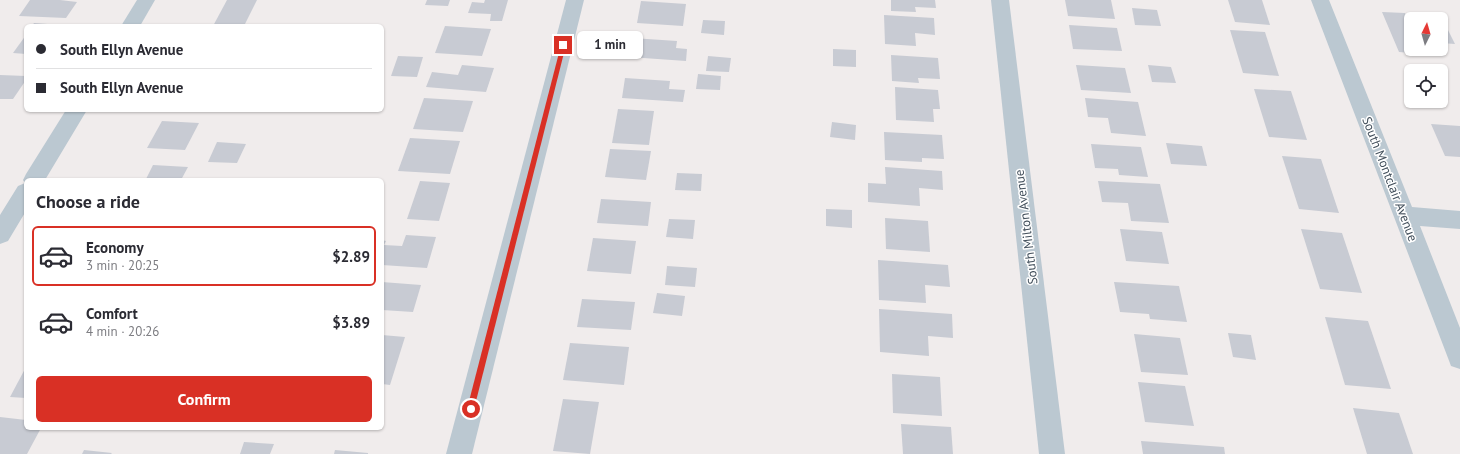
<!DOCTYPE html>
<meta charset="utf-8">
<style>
:root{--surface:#fff;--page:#f2f2f3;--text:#2b2b33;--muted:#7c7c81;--line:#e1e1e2;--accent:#d93025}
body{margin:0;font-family:"PT Sans",sans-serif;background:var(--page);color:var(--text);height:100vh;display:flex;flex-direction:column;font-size:15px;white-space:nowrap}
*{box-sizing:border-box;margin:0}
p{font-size:13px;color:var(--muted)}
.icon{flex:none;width:22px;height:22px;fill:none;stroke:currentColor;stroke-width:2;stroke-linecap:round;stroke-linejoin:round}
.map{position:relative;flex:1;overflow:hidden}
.panel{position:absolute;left:24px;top:178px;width:360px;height:252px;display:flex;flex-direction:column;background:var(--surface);border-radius:6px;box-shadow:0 1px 3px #0004}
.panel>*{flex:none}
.hud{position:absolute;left:24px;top:24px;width:360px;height:88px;border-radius:6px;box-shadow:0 1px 3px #0004;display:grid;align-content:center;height:88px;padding:0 12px;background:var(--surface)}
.needle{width:26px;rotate:5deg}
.tools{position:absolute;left:1404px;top:12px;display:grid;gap:8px}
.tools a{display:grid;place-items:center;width:44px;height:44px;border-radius:6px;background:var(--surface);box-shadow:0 1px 3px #0004;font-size:20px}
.end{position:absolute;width:18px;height:18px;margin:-9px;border:5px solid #d93025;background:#fff;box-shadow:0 0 0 2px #fff}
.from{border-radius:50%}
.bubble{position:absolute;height:28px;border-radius:6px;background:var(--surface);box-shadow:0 1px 3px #0004;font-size:13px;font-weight:600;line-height:28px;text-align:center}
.hud b{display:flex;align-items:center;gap:14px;height:38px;font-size:15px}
.hud b+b{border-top:1px solid var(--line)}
.hud i{width:10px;height:10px;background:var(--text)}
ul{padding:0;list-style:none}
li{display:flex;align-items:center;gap:12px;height:60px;margin:0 8px 6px;padding:0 4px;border:2px solid transparent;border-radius:6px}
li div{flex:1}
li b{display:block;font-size:15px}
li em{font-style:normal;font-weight:600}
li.active{border-color:var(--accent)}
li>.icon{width:36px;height:36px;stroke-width:1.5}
h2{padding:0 12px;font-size:18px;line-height:48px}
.cta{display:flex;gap:8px;margin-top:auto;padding:8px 12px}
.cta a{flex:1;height:46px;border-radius:6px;background:var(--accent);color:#fff;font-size:16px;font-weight:600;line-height:46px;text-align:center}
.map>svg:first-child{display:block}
.building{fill:#c8cbd3}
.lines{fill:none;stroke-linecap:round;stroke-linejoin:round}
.street{fill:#bbc8d1;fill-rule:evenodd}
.route{fill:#d93025}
.labels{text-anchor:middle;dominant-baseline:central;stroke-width:3;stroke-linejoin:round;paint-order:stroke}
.street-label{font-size:13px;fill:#43505c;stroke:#fff}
</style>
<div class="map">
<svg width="1460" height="454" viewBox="0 0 1460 454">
<rect width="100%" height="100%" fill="#f0ecec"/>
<g class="building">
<polygon points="30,0 60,0 77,2 66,18 19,16"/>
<polygon points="227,0 257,0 244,26 213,26"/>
<polygon points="427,0 450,0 448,6 425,5"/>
<polygon points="485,0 508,0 502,21 490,21 491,14 468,13 472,2 484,3"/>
<polygon points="891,0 935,0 936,8 915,7 916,12 891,11"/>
<polygon points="1065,0 1111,0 1115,19 1068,16"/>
<polygon points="1228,0 1262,0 1270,25 1235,22"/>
<polygon points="641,1 686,4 683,26 637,23"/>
<polygon points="1132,8 1157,10 1161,26 1135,25"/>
<polygon points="1382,12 1405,13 1407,17 1420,18 1411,19 1411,49 1421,49 1423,54 1399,52"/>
<polygon points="884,15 934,18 935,35 915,33 916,46 885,44"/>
<polygon points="1441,19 1443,20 1455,44 1441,43"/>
<polygon points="703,20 725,21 724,35 701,33"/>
<polygon points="34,23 61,25 61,26 32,26"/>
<polygon points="1069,25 1117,28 1122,51 1073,49"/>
<polygon points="445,26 491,29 482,56 435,53"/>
<polygon points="1230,30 1265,32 1279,76 1243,73"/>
<polygon points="26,35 26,54 13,53"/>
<polygon points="632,38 677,41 676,48 687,49 686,61 629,57"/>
<polygon points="833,49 856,50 856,67 833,66"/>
<polygon points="891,55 938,58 940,79 918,78 919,83 892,81"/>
<polygon points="398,56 423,57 417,77 391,76"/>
<polygon points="708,56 731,58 729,72 706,71"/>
<polygon points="462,65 494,68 486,92 426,87 432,72 458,75"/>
<polygon points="1076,65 1125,68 1131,93 1081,90"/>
<polygon points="1148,65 1171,67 1176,83 1152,82"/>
<polygon points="698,74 721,76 720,90 696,89"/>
<polygon points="0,75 26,76 26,80 13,99 0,99"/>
<polygon points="625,78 670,81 669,89 685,90 683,102 622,98"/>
<polygon points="895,87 938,90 940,109 933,109 934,122 896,120"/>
<polygon points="1254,89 1291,91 1307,140 1269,137"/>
<polygon points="424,98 473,101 463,132 413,129"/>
<polygon points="1085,98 1138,102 1146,136 1111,133 1108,118 1088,117"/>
<polygon points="618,109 654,111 649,145 612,143"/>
<polygon points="162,121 199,123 185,150 147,148"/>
<polygon points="832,122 856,125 855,140 830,137"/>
<polygon points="1431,124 1460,126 1460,157 1445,156"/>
<polygon points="884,132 942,135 944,159 922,158 922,162 885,160"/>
<polygon points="410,138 460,141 450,174 398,171"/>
<polygon points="217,142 246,144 237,163 208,162"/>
<polygon points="1166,143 1202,146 1207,166 1171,164"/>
<polygon points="1091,144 1141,147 1148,177 1119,175 1118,169 1095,168"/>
<polygon points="610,149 651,151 646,180 605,177"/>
<polygon points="1282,156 1321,159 1339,213 1299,209"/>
<polygon points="153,165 188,167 181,180 128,180 129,178 146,179"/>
<polygon points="885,167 942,171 943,190 919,188 920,206 868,202 868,183 886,184"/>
<polygon points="677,173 702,174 701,191 675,190"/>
<polygon points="420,181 450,183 439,221 407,219"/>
<polygon points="1098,181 1160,184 1169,223 1131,221 1128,203 1102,202"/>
<polygon points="601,199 651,202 648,226 597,223"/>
<polygon points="826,209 852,210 852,228 826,226"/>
<polygon points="885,218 928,221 930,252 886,249"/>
<polygon points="669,219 695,220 693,239 666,237"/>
<polygon points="1120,229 1162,232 1169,264 1126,261"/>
<polygon points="1301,229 1342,233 1362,293 1320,289"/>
<polygon points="406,235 436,237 427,268 382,265 382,240 386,241 384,245 402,246"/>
<polygon points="593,238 636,241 631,274 587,271"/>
<polygon points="878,260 948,265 950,287 925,285 926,303 879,300"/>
<polygon points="667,266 697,268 695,287 665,285"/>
<polygon points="382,282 421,285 413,312 382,310"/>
<polygon points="1114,282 1179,286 1187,322 1150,319 1149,314 1120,312"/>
<polygon points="657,293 685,296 682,316 653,313"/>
<polygon points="582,299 635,302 631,330 577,327"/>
<polygon points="879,309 952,314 953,338 928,336 929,356 880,352"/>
<polygon points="1325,317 1368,321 1391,389 1345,385"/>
<polygon points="1228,333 1251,335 1256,360 1233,357"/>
<polygon points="1134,334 1180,338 1188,375 1141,372"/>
<polygon points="382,335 405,337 390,385 382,384"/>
<polygon points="570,343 629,347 624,385 563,380"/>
<polygon points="26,367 26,398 10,397"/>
<polygon points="892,374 940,377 942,416 893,413"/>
<polygon points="1138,382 1185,386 1194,426 1145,422"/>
<polygon points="563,399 599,402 590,454 553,451"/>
<polygon points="1353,408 1399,413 1413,454 1367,454"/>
<polygon points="0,417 26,420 26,428 41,428 27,454 0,454"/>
<polygon points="901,424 951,427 953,454 903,454"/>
<polygon points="1141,441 1224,447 1225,454 1143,454"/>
<polygon points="244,442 274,444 270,454 240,454"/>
<polygon points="84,450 112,453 111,454 82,454"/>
<polygon points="335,450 368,453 368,454 334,454"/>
</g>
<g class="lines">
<g class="street">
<polygon points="137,0 155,0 140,26 121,26"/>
<polygon points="566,0 584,0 472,454 446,454"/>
<polygon points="991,0 1009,0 1065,454 1039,454"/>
<polygon points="1311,0 1329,0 1412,207 1460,211 1460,229 1420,226 1460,328 1460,369 1451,366 1448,358"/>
<polygon points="66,110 87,110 45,180 26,180 26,211 8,241 0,244 0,215 18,186 25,183 23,180 26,174"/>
</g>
</g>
<polygon class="route" points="563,43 566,45 474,409 471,412 467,409 561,45"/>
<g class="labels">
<g class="street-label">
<text transform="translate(1390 179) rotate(69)">South Montclair Avenue</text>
<text transform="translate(1026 227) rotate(-97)">South Milton Avenue</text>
</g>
</g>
</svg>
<div class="tools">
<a><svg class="needle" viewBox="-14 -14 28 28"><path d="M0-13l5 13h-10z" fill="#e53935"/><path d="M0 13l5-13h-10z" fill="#7c7c81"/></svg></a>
<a><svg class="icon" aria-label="locate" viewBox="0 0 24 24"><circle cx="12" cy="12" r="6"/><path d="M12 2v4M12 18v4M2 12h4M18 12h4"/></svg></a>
</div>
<i class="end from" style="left:471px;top:409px"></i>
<i class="end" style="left:563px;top:45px"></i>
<div class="bubble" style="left:577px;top:31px;width:66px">1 min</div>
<div class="hud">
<b><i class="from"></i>South Ellyn Avenue</b>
<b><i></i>South Ellyn Avenue</b>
</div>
<section class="panel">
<h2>Choose a ride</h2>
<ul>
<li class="active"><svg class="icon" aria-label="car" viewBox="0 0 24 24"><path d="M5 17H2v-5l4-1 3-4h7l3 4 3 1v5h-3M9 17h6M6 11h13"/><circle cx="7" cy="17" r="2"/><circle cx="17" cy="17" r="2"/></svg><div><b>Economy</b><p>3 min · 20:25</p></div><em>$2.89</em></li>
<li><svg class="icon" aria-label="car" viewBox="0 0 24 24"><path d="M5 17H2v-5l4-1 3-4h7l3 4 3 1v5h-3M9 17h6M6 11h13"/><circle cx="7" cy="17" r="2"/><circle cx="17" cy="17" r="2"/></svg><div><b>Comfort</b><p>4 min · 20:26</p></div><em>$3.89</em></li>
</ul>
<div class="cta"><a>Confirm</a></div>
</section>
</div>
